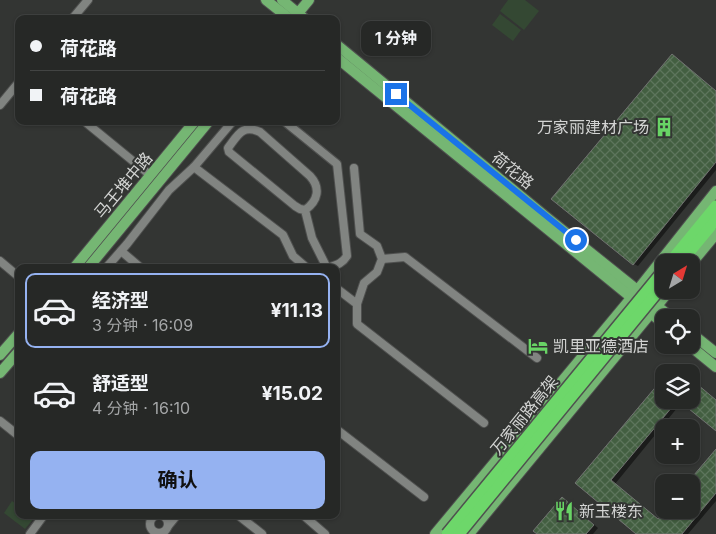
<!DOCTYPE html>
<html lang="zh">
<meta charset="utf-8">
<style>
:root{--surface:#262826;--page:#2e302e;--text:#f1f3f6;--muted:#a4a6a7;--line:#424443;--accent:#95b2f1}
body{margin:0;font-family:Inter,"Noto Sans SC",sans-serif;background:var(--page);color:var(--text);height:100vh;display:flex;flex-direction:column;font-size:19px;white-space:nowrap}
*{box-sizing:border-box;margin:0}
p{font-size:16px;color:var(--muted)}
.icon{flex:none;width:28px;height:28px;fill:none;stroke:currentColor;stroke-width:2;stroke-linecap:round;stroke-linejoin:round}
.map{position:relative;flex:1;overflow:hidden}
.sheet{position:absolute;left:15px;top:264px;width:325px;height:255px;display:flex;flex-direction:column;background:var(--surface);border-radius:10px;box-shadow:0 1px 4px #0004,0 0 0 1px var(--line)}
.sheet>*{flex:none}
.top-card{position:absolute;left:15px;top:15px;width:325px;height:110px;border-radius:10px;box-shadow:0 1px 4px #0004,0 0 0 1px var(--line);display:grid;align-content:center;height:110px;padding:0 15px;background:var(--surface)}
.needle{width:32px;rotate:38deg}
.buttons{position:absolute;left:655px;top:254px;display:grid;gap:10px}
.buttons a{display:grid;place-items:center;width:45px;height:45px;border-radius:10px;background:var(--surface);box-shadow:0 1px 4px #0004,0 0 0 1px var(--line);font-size:25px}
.end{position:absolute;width:22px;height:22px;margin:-11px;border:6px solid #1a73e8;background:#fff;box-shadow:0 0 0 2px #fff}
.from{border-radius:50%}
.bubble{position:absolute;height:35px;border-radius:10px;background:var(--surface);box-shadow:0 1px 4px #0004,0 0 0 1px var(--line);font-size:16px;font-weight:700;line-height:35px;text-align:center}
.top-card b{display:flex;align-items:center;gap:18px;height:48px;font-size:19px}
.top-card b+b{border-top:1px solid var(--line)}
.top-card i{width:12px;height:12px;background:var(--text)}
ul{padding:9px 0 0;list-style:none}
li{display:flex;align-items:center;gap:15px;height:75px;margin:0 10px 8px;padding:0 5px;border:2px solid transparent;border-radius:10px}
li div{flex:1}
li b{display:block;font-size:19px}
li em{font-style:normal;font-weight:700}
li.on{border-color:var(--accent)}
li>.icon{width:45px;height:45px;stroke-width:1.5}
.action{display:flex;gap:10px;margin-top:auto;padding:10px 15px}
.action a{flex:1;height:58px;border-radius:10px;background:var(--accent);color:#111;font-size:20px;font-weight:700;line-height:58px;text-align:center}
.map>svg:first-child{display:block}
.green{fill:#344833}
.shadow{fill:#0007}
.building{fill:url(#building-cross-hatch);stroke:#717371}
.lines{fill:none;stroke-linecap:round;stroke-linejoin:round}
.minor-casing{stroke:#4f504f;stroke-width:10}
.major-casing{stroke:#4f504f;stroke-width:12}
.highway-casing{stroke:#4f504f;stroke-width:14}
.minor{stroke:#818481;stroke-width:8}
.major{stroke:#75b673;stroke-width:10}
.highway{stroke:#6dd76a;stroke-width:11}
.highway-bridge-casing{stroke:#4f504f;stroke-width:14;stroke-linecap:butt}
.highway-bridge{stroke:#6dd76a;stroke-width:11}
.route{stroke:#1a73e8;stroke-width:6}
.labels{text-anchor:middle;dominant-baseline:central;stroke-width:4;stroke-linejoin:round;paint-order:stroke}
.poi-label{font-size:16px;fill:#d3d4d3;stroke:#333533;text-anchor:start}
.street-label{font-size:16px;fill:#d3d4d3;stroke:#333533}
</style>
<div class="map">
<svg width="716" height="534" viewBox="0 0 716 534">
<defs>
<pattern id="building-cross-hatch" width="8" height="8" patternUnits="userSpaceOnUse" patternTransform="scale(1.25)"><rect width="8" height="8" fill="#435f41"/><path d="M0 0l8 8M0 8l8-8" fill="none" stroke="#5d755c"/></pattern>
</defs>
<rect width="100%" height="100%" fill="#333533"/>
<g class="green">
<polygon points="508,0 525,0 539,11 524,30 500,11"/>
<polygon points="500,14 521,30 513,41 492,25"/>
<polygon points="12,501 19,506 19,515 30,515 34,518 25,529 4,513"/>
</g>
<g class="shadow">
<polygon points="673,56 716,91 716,170 638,266 634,264"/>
<polygon points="664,400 716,400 716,430 682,402 615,484 658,520 667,510 691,510 691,482 690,482 716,451 716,501 688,534 638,534 577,483"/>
<polygon points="567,501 598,528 593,534 539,534"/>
</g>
<g class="building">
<polygon points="672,54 716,91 716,162 633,265 551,199"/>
<polygon points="674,365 683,372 668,372"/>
<polygon points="664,377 664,400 678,400 611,480 658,519 666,510 691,510 691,482 688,482 716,449 716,493 682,534 636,534 575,483"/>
<polygon points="691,379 716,400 716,431 678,400 691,400"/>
<polygon points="562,497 594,525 586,534 537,534 533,531"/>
</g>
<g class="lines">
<defs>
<g id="minor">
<polyline points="72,19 88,0"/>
<polyline points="0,105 19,82"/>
<polyline points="84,121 150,175"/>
<path d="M284 121 337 164 347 256C342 264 336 265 327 268"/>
<polyline points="194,167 283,235 293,256 307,268"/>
<polyline points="354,168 360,234 377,246 382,259 377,272 364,283 357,304"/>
<path d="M305 210C318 201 321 188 310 176L260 132C242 124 238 135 228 148L229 152 295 206 300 209 305 210 312 238 327 268"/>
<polyline points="121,251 141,268"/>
<polyline points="382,259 405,257 537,358"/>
<polyline points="0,261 19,277"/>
<polyline points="106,268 127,244 169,190 194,167 233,121"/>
<polyline points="336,288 357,304 357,324 484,423"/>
<polyline points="0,421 19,436"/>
<polyline points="336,429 424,497"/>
<polyline points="238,515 262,534"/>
<polyline points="303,515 325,534"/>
<circle cx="159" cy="524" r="9"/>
<polyline points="168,526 177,515"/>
<polyline points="30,534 44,515"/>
</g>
<g id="major">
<polyline points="266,0 290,19"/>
<polyline points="282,0 305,19"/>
<polyline points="294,18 309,0"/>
<polyline points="336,44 545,216 672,318"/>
<polyline points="336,57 664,324"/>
<polyline points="691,264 716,234"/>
<polyline points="74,268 195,121"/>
<polyline points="88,268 209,121"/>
<polyline points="691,333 716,353"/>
<polyline points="689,345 716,367"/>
<polyline points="0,355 19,333"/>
<polyline points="0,373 19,351"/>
<polyline points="435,534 632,297 716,191"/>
<polyline points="469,534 670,290"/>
</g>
<g id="highway">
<polyline points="670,262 716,206"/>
<polyline points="681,262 716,220"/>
</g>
</defs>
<use href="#minor" class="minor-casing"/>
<use href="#major" class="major-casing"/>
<use href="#highway" class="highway-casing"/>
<use href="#minor" class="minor"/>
<use href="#major" class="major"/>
<use href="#highway" class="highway"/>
<defs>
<g id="highway-bridge">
<polyline points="447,534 664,270"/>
<polyline points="459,534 664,284"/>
</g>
</defs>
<use href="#highway-bridge" class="highway-bridge-casing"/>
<use href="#highway-bridge" class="highway-bridge"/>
</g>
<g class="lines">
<polyline class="route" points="396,94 576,240"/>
</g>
<defs>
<symbol id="building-bare" viewBox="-9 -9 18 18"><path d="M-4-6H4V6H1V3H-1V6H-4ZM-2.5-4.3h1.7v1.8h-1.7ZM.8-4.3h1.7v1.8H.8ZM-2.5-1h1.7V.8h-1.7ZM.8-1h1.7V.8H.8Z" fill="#68d465" stroke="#333533" stroke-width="2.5" paint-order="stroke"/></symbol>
<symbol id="hotel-bare" viewBox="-9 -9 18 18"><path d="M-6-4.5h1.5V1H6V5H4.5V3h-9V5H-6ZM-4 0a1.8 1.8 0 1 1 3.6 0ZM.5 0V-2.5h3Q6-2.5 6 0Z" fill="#68d465" stroke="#333533" stroke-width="2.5" paint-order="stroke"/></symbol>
<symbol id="restaurant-bare" viewBox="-9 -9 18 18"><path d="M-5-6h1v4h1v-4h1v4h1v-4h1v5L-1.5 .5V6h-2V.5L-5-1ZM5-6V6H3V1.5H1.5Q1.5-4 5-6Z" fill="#68d465" stroke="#333533" stroke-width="2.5" paint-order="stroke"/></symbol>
</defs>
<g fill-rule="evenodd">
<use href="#building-bare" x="650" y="113" width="28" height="28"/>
<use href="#hotel-bare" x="524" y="332" width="28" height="28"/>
<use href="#restaurant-bare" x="550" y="497" width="28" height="28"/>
</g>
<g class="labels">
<g class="poi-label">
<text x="649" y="127" text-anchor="end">万家丽建材广场</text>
<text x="553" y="346">凯里亚德酒店</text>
<text x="579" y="511">新玉楼东</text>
</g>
<g class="street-label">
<text transform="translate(513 170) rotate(39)">荷花路</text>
<text transform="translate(123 185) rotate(-50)">马王堆中路</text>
<text transform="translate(524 415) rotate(-51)">万家丽路高架</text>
</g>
</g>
</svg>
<div class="buttons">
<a><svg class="needle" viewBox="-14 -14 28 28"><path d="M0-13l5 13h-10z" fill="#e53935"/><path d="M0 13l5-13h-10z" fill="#a4a6a7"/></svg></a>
<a><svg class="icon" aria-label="locate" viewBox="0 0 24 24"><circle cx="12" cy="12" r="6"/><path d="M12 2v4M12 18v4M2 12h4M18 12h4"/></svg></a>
<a><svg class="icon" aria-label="layers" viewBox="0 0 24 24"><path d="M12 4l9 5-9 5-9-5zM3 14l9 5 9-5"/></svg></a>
<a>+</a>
<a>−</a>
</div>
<i class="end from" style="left:576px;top:240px"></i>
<i class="end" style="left:396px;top:94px"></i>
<div class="bubble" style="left:361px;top:21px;width:70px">1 分钟</div>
<div class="top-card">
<b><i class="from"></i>荷花路</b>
<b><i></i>荷花路</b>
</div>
<section class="sheet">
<ul>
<li class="on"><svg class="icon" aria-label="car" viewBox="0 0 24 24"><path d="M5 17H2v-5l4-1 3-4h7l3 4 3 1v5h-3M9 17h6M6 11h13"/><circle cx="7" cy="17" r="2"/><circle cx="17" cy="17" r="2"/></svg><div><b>经济型</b><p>3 分钟 · 16:09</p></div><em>¥11.13</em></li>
<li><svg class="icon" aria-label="car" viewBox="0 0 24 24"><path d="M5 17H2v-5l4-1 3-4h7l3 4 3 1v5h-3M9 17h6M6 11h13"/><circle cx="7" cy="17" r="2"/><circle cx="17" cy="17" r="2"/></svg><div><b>舒适型</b><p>4 分钟 · 16:10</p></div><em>¥15.02</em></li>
</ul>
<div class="action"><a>确认</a></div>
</section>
</div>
